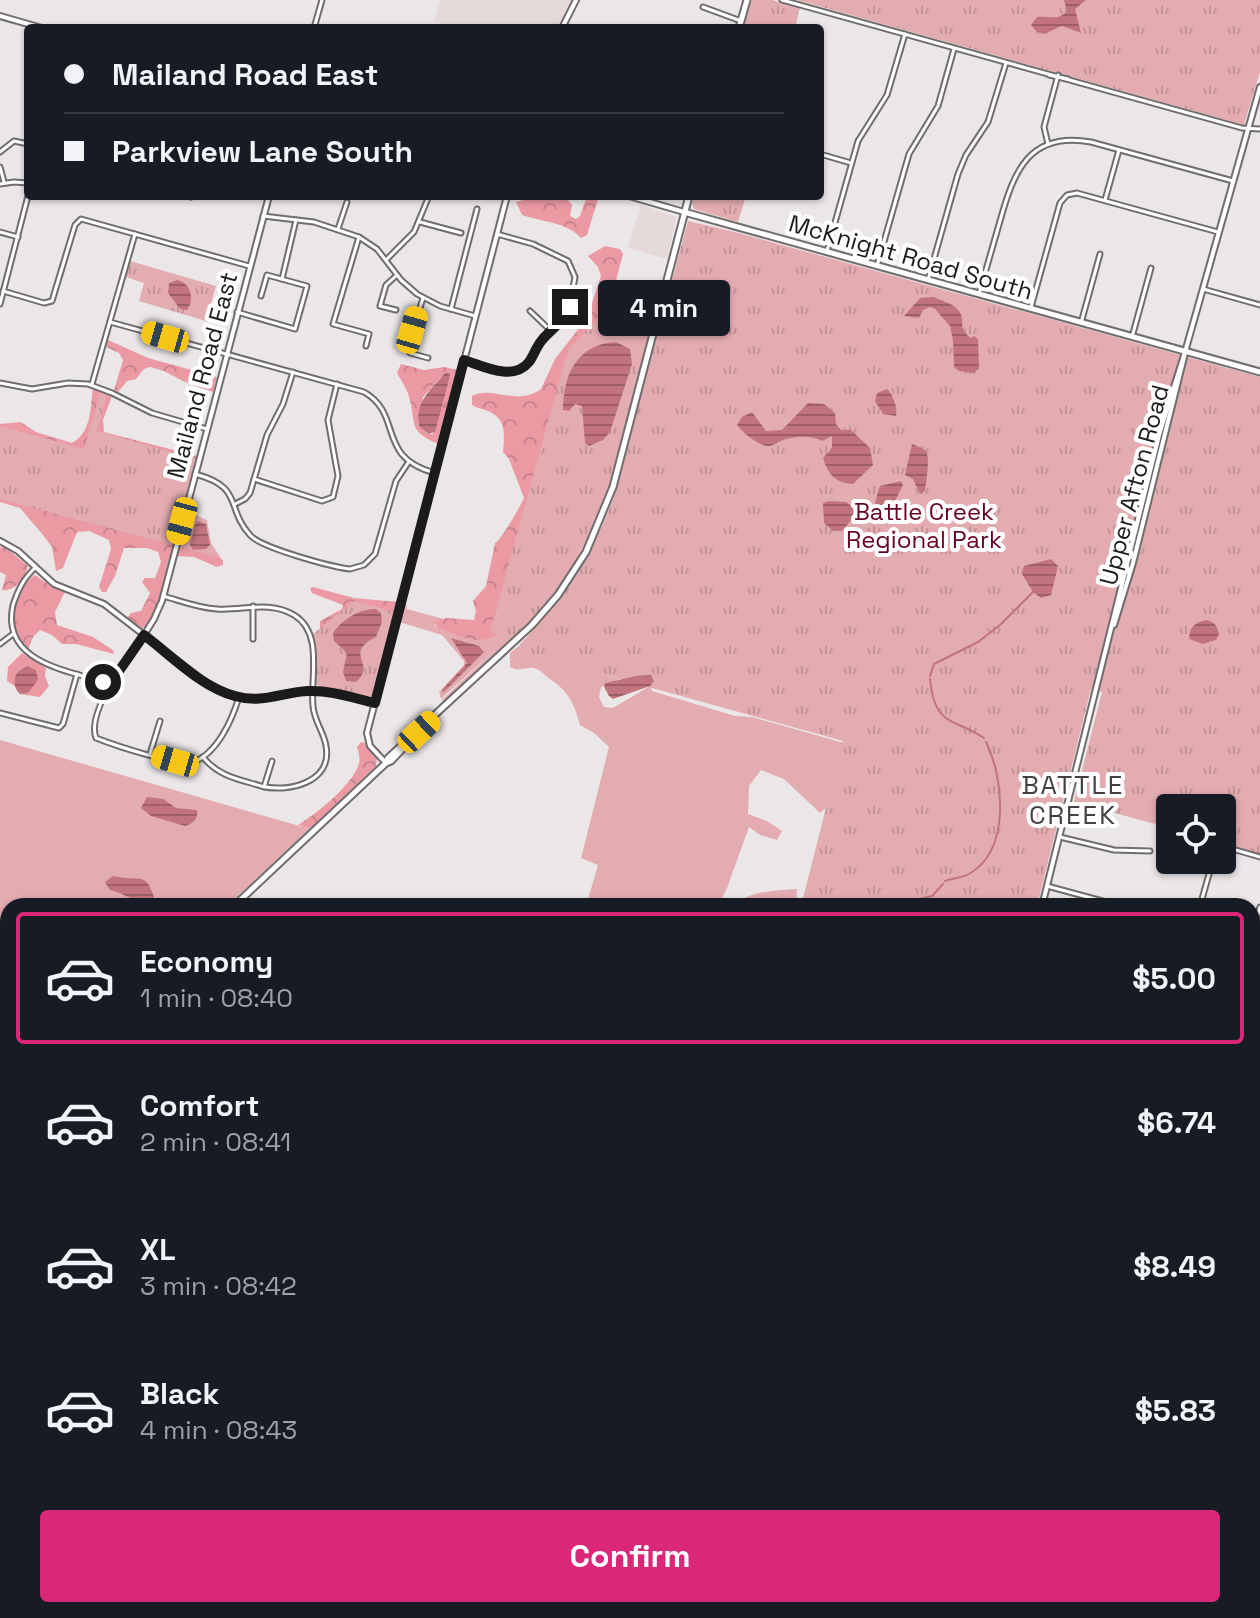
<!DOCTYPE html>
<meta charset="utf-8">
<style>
:root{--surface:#171b24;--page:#20242c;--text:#f1f3f6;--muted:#9ea1a6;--line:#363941;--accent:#db2777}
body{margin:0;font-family:"Space Grotesk",sans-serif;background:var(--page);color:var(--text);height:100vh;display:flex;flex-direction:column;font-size:30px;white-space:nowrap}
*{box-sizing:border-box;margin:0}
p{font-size:26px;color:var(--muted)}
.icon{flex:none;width:44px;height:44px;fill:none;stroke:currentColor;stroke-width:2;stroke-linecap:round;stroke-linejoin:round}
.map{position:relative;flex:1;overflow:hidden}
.side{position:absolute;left:0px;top:898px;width:1260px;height:720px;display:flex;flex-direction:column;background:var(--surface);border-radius:24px 24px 0 0;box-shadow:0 2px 6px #0004}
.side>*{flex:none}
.top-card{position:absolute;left:24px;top:24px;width:800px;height:176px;border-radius:8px;box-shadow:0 2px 6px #0004;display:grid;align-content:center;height:176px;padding:0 40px;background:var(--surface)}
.controls{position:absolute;left:1156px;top:794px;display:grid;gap:16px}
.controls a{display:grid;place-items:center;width:80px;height:80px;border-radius:8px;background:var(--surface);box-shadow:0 2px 6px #0004;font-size:40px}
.end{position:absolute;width:36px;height:36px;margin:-18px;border:10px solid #1c1b1b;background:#fff;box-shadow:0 0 0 4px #fff}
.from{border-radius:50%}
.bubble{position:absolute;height:56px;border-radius:8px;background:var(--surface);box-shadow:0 2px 6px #0004;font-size:26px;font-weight:600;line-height:56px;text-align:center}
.car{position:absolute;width:24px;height:48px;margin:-24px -12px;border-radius:10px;box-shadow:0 0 6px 2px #0007;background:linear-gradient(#f5c518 24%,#345 0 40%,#f5c518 0 76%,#345 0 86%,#f5c518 0)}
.top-card b{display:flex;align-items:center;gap:28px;height:76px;font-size:30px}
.top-card b+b{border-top:2px solid var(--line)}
.top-card i{width:20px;height:20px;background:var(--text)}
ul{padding:14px 0 0;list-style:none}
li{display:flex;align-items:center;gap:24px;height:132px;margin:0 16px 12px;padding:0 24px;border:4px solid transparent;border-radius:8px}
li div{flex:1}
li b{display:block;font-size:30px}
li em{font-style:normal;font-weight:600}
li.on{border-color:var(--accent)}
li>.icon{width:72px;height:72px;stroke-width:1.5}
.primary-button{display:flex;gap:16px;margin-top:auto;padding:16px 40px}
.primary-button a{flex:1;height:92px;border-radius:8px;background:var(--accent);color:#fff;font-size:32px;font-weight:600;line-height:92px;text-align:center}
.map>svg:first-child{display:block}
.built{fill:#e5d9da}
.green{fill:#e3acb1}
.forest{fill:url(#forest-crowns);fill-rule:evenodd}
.park{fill:url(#park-tufts)}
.water{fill:url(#water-rules)}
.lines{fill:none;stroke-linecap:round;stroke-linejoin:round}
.stream{stroke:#c2747e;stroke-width:2}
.minor-casing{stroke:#706d6d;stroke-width:7}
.tertiary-casing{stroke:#706d6d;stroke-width:8}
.secondary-casing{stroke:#706d6d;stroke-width:9}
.minor{stroke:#fff;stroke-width:3}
.tertiary{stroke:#fff;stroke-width:4}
.secondary{stroke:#fff;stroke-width:5}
.route{stroke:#1c1b1b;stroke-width:10}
.labels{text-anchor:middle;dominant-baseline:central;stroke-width:8;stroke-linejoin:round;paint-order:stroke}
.street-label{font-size:24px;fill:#1c1b1b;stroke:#fff}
.park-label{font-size:24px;fill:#660323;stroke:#fff}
.neighbourhood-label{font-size:26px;letter-spacing:2px;fill:#444141;stroke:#fff}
</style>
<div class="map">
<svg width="1260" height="1618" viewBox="0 0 1260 1618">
<defs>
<pattern id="forest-crowns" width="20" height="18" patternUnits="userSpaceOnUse" patternTransform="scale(2)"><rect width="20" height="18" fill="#eb9aa4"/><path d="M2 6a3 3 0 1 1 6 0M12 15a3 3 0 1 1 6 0" fill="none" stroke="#c9848d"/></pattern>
<pattern id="park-tufts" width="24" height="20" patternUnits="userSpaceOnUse" patternTransform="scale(2)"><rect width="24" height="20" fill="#e3acb1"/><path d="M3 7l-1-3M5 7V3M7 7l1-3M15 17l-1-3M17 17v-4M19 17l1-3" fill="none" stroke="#c29398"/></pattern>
<pattern id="water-rules" width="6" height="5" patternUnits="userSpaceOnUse" patternTransform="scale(2)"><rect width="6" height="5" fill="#c2747e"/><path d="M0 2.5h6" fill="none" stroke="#9d5e66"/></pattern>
</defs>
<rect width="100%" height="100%" fill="#ebe7e8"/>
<g class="built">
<polygon points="440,0 573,0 558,28 460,28 434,21"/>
<polygon points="641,205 677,217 667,259 628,248"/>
<polygon points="1252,1333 1260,1333 1260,1481 1252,1478"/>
<polygon points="0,1446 8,1448 8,1610 199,1610 183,1618 0,1618"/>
</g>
<g class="green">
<polygon points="188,512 207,520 211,543 221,558 180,546"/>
<path d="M405 599 407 609 444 619 434 625C455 637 482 646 503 630L514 637 445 702 442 700 501 644 441 699 439 692 464 665V661L442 635 399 622Z"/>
<path d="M516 648 619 679 601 687 599 697 604 707 613 708 650 686 652 691 735 716 752 717 844 743 826 808 820 813 784 779 761 770 749 786 748 814 767 821 782 831 777 840 760 835 749 827 727 888 718 906H586L598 865 581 858 609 747 594 733 580 725C574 703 569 692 550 679 545 676 540 669 534 668 525 667 520 672 510 667V653Z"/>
<polygon points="0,740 310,829 227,906 8,906 8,976 0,974"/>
<path d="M797 889 796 906H733C752 890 773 891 797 889Z"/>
<polygon points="0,1590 8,1591 8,1610 48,1610 45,1618 0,1618"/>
</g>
<g class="forest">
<path d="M527 196H533L534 200H568L572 205 570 216 576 219 580 216 587 196H599L587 235 581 238C567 222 542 222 522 215L516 202 524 200Z"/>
<path d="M605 246 620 249 623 254 608 311 613 313V317L639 321 645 318 649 310 653 309 654 313 631 405 547 604 530 622 501 632 488 639 475 640 458 636 438 628 434 622 446 618 474 620 476 611 473 601 486 586 495 543C501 540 520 507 524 498L509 459 503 452C504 439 507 421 492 413 486 409 478 409 472 405V396C492 385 517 407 541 389L555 359 587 318 601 276 598 267 588 256Z"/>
<polygon points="108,340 148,358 217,377 213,392 183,381 164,371 150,367 144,369 136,379 127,381 118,392 114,390 123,360 119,353 106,347"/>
<path d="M401 364 424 370 444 367 458 370 439 444C407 431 417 425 409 397 407 388 401 381 397 373ZM445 373 450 376 433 434H427L418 424 423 397Z"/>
<path d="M93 388 112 396 103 420 104 432 197 456 194 468 172 464C173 489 176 516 174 540 172 561 158 617 142 629L127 618 131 613 141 611 150 593 142 582 145 578H155L161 562 158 552 147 548H124L115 576 106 592H102L99 587 111 549 109 540 89 531 77 532 63 568 56 571 52 547 43 535 20 508 0 502V424L21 422 36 432 72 443C92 432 90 408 93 388Z"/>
<path d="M4 546 28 566C25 578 15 592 2 590L6 575 0 572V548Z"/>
<polygon points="180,546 219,557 223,560 223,565 217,567 194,557 177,556"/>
<path d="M35 575 54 588 65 592 55 612 57 625 93 637 113 650 114 654 76 644H62L52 635 40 630 33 637 28 650C23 643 16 636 13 627 9 612 22 582 35 575Z"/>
<polygon points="313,587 354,598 398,602 394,616 320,633 320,621 342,609 343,605 312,593 310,588"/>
<path d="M22 653 46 668 45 676 49 686 40 697 19 694H22L27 666C17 667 14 677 15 686L7 681 8 667Z"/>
<path d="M361 742 365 743 377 758 376 766 310 829 298 825C315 815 352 785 358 766 361 759 359 754 357 747Z"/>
<polygon points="1260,1017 1260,1208 1252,1223 1252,1033"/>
</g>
<g class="park">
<polygon points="752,0 772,0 800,8 795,28 743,28"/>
<polygon points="797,0 1260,0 1260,72 1244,125"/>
<polygon points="694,196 746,196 738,222 694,209 692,204"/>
<path d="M688 221 735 232 1260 377V854L1222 843V808H1170V828L1074 802 1102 692 1091 689 1037 906H801L843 741 515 650C559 602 590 561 613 499Z"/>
<polygon points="130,261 216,286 206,321 139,301 144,283 126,277"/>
<path d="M598 319 650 333C619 451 607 551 513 638L490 632 568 350Z"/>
<polygon points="101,391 107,393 97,431 196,459 173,545 0,499 0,426 84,449"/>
<polygon points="354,601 395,612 374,693 370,698 319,687 315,682 313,634"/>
</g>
<g class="water">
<path d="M1064 0H1086L1075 9 1081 33 1062 26 1044 34 1037 32 1031 25 1037 17C1049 16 1059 21 1067 11Z"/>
<path d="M177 280C191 283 195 299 187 310L180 309 168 293 169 283Z"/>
<path d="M934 297C942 301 952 303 958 310 967 320 956 328 971 338L974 336 978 339 979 369 973 373 959 371 954 367 953 340 950 326 935 309 930 307 923 310 919 318 904 316 920 298Z"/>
<path d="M616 342 630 349 632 364 610 432 603 440 589 446 585 443 582 406 575 404 569 411 563 410C563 375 577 344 616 342Z"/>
<path d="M445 373H449L450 376 435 432 428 434 419 426C415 401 430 391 445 373Z"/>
<path d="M887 389C893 394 898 409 896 416L883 414 875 401 877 393Z"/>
<path d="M808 403 824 404 835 413 836 424 841 430H851L870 448 873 465 853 484C835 483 828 474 823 458L832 448V436L822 441C811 435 794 436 783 440 779 441 775 445 770 446 760 447 743 433 737 425L742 417 752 412 766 431 782 430Z"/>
<path d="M912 444C916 446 921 447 925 450 931 454 926 483 925 491L920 494 913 479 905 475Z"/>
<polygon points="901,481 903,485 894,503 876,511 873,509 880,486"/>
<polygon points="829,501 846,502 855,509 854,517 842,531 833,531 824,523 823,503"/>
<polygon points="198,521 206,524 210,545 206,549 193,550 190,545 195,525"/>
<polygon points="1051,559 1058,566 1051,595 1041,598 1033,592 1022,574 1024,566"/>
<path d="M376 609 381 613 382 622 376 637C342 654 378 664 356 682L346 681 343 672 347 653 334 641 333 633C341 620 361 608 376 609Z"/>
<path d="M1206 620C1215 622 1217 626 1219 634L1216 640 1203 644 1189 639C1190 627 1194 623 1206 620Z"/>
<polygon points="451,638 479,646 484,652 443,693 442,690 467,663"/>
<path d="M27 666 36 670 38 680 28 693 20 694C10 685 14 669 27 666Z"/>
<polygon points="651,675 654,681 650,686 613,699 609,696 604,687 605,683 636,676"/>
<path d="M147 797 163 799 176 808 197 810C199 818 193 824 185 826L151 816 141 808Z"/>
<path d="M113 876C145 883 145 868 157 906H144L142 901C130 899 122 893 110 890L105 882Z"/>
</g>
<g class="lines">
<g class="stream">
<polyline points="930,676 934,664 978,642 1000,625 1033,592"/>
<path d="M930 679C935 727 952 717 984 738"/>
<path d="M945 881C952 878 962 878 969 874 1011 850 1004 778 986 742"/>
<polyline points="909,906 919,899 932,896 943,884"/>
<polyline points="1252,1169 1260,1150"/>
<polyline points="921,1610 926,1618"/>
</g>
<defs>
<g id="minor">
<polyline points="782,0 1242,128 1260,129"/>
<polyline points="703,7 741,21"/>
<polyline points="314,28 322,0"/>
<polyline points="1049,75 1068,79"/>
<polyline points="1048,144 1044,127 1058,75"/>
<polyline points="0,152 14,141 28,144"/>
<polyline points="820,154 851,163"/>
<polyline points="0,167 4,182"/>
<polyline points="0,184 14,182 28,183"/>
<polyline points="190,196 191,197"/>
<polyline points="1105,200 1119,150"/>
<polyline points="263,216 314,222 359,237 377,249 401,280 417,294 440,306 475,316"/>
<polyline points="420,222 461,233"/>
<polyline points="338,229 347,202"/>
<polyline points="0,232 18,237"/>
<polyline points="359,237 333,324 369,334 366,346"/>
<polyline points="827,251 858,141 887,95 905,34"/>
<polyline points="386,260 414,232 429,196"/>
<polyline points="877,266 909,154 938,106 954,49"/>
<polyline points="282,279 296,220"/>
<polyline points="928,280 958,174 966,155 988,122 1006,63"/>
<polyline points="1203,289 1260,305"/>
<polyline points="3,291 44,303 52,301 75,225 81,219 249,266"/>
<path d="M979 294C986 270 993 246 1000 221 1014 171 1029 131 1091 142L1233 181"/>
<polyline points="423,298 407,349 410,353 428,358"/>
<polyline points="0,304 28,196"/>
<polyline points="1031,307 1060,203 1067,195 1077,193 1218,232"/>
<polyline points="451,309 477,209"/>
<polyline points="396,310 380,306 386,285 397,275"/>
<polyline points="530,311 550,330"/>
<polyline points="237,312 295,329 307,286 267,275 261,296"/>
<path d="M110 322 364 392C404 415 375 457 435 473"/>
<polyline points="1081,323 1100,254"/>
<polyline points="1132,337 1151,268"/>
<polyline points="464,360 506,372 518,370 527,364 540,342 569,310 575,277 568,261 533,244 497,234"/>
<polyline points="0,383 32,389 68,383 88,384 112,393 152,413 207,429"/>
<polyline points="92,384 135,234"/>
<path d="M195 474C244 487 225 507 250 535 261 548 332 567 350 569L364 565 375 554 396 481 408 463"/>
<polyline points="254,479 322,501 333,497 338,476 328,420 337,384"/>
<polyline points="235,504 245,499 250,493 267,435 283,404 293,372"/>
<path d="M35 568C23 579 18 590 13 605 0 664 72 671 110 684"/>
<path d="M163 596C181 601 198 608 217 609 243 611 269 600 294 615 324 633 310 678 313 706 314 721 324 732 326 746 333 783 287 793 261 786 238 779 218 776 203 757"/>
<polyline points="253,606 253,639"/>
<path d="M144 635C128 656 86 712 96 738 114 745 176 766 193 762 217 754 232 720 239 697"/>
<polyline points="0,644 13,634"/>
<polyline points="0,713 59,728 63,724 77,674"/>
<polyline points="150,754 160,721"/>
<polyline points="264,787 272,761"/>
<polyline points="1060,837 1114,850 1150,851"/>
<polyline points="1222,846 1260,857"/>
<polyline points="1047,886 1121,906"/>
<polyline points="1200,906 1213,860"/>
<polyline points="1252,935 1260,907"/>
<polyline points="0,1201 8,1202"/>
<polyline points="8,1241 6,1252 8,1255"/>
<polyline points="1252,1294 1260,1280"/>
<polyline points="0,1309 8,1315"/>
<polyline points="1252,1347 1260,1347"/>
<polyline points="8,1372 2,1390 8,1410"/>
<polyline points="0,1454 8,1456"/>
<polyline points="1252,1576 1260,1571"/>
<polyline points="241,1610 244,1618"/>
<polyline points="679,1610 707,1618"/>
<polyline points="876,1610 879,1618"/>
<polyline points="1237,1610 1240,1617"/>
<polyline points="327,1618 329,1610"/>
<polyline points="637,1618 639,1610"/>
<polyline points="810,1618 817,1610"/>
<polyline points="936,1618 943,1610"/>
</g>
<g id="tertiary">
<polyline points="0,16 42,28"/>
<polyline points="562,28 576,0"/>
<polyline points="629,196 684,212"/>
<path d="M0 541 18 551 54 584 104 604 205 682C251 714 268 691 313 691 334 690 355 698 375 703"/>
<polyline points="1114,625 1133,563 1187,345 1260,87"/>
<polyline points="144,635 154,619 162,601 269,196"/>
<polyline points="386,763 370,746 367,733 507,196"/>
<polyline points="1042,906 1159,435 1185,352"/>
<polyline points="188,1618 207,1610"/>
</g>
<g id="secondary">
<polyline points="739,28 747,0"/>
<polyline points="684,212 1260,372"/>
<polyline points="386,763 388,758 532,625 558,595 586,552 613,487 689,196"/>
<polyline points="234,906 386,763 391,761 409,742"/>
<polyline points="0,977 8,979"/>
<polyline points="0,985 8,987"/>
<polyline points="0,1189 8,1158"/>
<polyline points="0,1222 8,1191"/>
<polyline points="1252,1321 1260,1320"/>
<polyline points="1252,1330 1260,1330"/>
</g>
</defs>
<use href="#minor" class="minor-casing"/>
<use href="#tertiary" class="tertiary-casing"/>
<use href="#secondary" class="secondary-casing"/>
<use href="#minor" class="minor"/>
<use href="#tertiary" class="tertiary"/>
<use href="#secondary" class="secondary"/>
</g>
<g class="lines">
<path class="route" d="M103 682 110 684 144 635C172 656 201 687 235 696 262 704 283 692 308 691 331 690 353 698 375 703L464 360C483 366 513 382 529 362 534 355 536 347 542 340 551 329 565 321 570 307"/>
</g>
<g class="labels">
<g class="street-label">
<text transform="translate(911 257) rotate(16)">McKnight Road South</text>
<text transform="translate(202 375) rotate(-75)">Mailand Road East</text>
<text transform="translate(1134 485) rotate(-75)">Upper Afton Road</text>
</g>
<g class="park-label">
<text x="924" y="511">Battle Creek<tspan x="924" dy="28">Regional Park</tspan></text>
</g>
<g class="neighbourhood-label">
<text x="1073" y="785">BATTLE<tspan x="1073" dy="30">CREEK</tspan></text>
</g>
</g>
</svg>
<div class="controls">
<a><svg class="icon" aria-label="locate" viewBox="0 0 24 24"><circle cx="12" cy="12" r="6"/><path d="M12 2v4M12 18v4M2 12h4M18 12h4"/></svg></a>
</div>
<i class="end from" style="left:103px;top:682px"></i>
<i class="end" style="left:570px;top:307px"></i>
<div class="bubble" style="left:598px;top:280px;width:132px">4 min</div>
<i class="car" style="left:412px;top:330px;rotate:16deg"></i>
<i class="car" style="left:165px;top:337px;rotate:286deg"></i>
<i class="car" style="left:182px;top:521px;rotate:195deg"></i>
<i class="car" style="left:419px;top:732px;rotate:47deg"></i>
<i class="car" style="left:175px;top:761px;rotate:286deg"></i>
<div class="top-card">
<b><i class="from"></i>Mailand Road East</b>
<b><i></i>Parkview Lane South</b>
</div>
<section class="side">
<ul>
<li class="on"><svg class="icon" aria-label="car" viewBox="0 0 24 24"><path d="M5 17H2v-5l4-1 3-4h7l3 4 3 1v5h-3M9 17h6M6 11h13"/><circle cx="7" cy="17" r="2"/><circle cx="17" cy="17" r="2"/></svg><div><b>Economy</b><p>1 min · 08:40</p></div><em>$5.00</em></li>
<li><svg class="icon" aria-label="car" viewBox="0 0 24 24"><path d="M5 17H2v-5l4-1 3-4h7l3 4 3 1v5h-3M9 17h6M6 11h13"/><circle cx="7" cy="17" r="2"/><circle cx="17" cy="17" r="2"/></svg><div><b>Comfort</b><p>2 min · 08:41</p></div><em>$6.74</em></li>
<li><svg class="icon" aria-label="car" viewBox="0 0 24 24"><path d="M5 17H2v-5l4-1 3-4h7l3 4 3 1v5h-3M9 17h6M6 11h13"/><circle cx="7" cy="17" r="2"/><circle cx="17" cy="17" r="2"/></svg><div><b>XL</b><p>3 min · 08:42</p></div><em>$8.49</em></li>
<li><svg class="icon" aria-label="car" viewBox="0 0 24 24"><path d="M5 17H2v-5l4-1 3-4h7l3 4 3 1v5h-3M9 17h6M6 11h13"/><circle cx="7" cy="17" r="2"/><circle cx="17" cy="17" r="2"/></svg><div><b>Black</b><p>4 min · 08:43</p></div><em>$5.83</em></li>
</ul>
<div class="primary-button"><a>Confirm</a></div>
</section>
</div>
